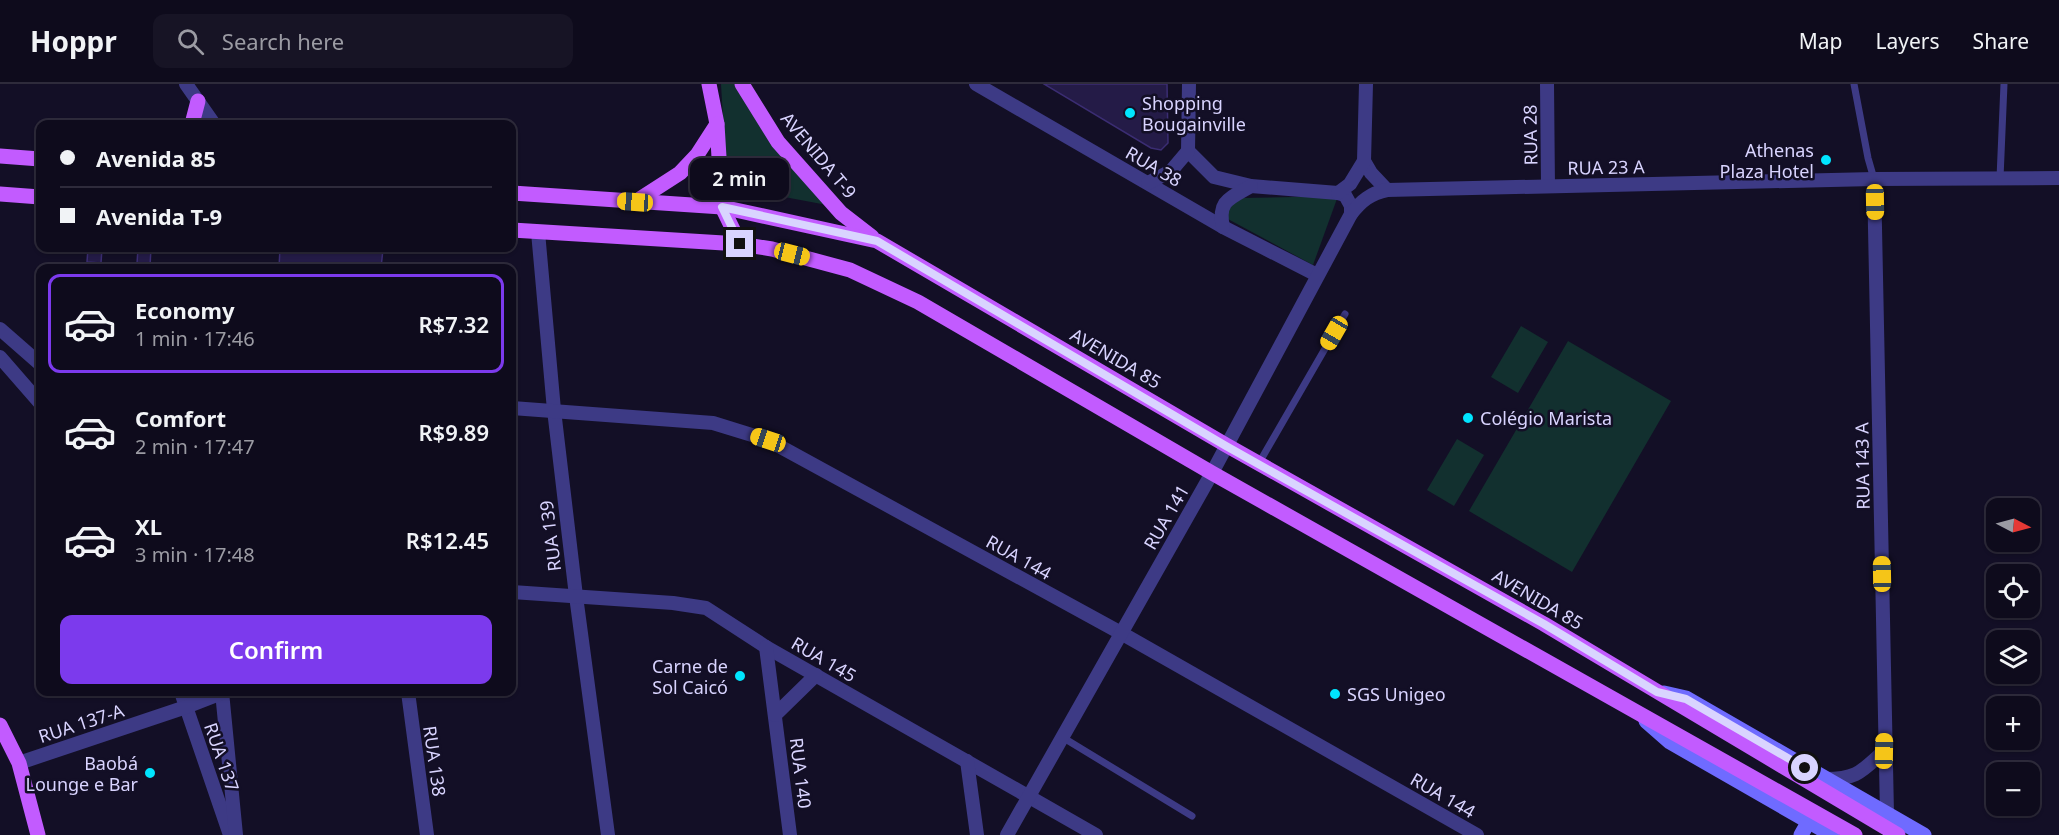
<!DOCTYPE html>
<meta charset="utf-8">
<style>
:root{--surface:#0e0b1c;--page:#171425;--text:#f1f3f6;--muted:#9b9ba3;--line:#2e2b3b;--accent:#7c3aed}
body{margin:0;font-family:"Noto Sans",sans-serif;background:var(--page);color:var(--text);height:100vh;display:flex;flex-direction:column;font-size:22px;white-space:nowrap}
*{box-sizing:border-box;margin:0}
p{font-size:20px;color:var(--muted)}
.icon{flex:none;width:33px;height:33px;fill:none;stroke:currentColor;stroke-width:2;stroke-linecap:round;stroke-linejoin:round}
.map{position:relative;flex:1;overflow:hidden}
.panel{position:absolute;left:36px;top:180px;width:480px;height:432px;display:flex;flex-direction:column;background:var(--surface);border-radius:12px;box-shadow:0 2px 4px #0004,0 0 0 2px var(--line)}
.panel>*{flex:none}
.guide{position:absolute;left:36px;top:36px;width:480px;height:132px;border-radius:12px;box-shadow:0 2px 4px #0004,0 0 0 2px var(--line);display:grid;align-content:center;height:132px;padding:0 24px;background:var(--surface)}
.needle{width:39px;rotate:96deg}
.controls{position:absolute;left:1986px;top:414px;display:grid;gap:12px}
.controls a{display:grid;place-items:center;width:54px;height:54px;border-radius:12px;background:var(--surface);box-shadow:0 2px 4px #0004,0 0 0 2px var(--line);font-size:30px}
.end{position:absolute;width:27px;height:27px;margin:-14px;border:8px solid #d9d4ff;background:#111;box-shadow:0 0 0 3px #111}
.from{border-radius:50%}
.bubble{position:absolute;height:42px;border-radius:12px;background:var(--surface);box-shadow:0 2px 4px #0004,0 0 0 2px var(--line);font-size:20px;font-weight:600;line-height:42px;text-align:center}
.car{position:absolute;width:18px;height:36px;margin:-18px -9px;border-radius:8px;box-shadow:0 0 4px 2px #0007;background:linear-gradient(#f5c518 24%,#345 0 40%,#f5c518 0 76%,#345 0 86%,#f5c518 0)}
.guide b{display:flex;align-items:center;gap:21px;height:57px;font-size:22px}
.guide b+b{border-top:2px solid var(--line)}
.guide i{width:15px;height:15px;background:var(--text)}
ul{padding:10px 0 0;list-style:none}
li{display:flex;align-items:center;gap:18px;height:99px;margin:0 12px 9px;padding:0 12px;border:3px solid transparent;border-radius:12px}
li div{flex:1}
li b{display:block;font-size:22px}
li em{font-style:normal;font-weight:600}
li.selected{border-color:var(--accent)}
li>.icon{width:54px;height:54px;stroke-width:1.5}
.action{display:flex;gap:12px;margin-top:auto;padding:12px 24px}
.action a{flex:1;height:69px;border-radius:12px;background:var(--accent);color:#fff;font-size:24px;font-weight:600;line-height:69px;text-align:center}
header{display:flex;align-items:center;gap:36px;box-sizing:border-box;height:84px;padding:0 30px;background:var(--surface);border-bottom:2px solid var(--line)}
header strong{font-size:28px}
nav{display:flex;gap:33px;margin-inline-start:auto;font-size:21px}
.search{width:420px;height:54px;background:var(--page);display:flex;align-items:center;gap:15px;box-sizing:border-box;padding:0 21px;border-radius:12px;color:var(--muted);font-size:22px}
.map>svg:first-child{display:block}
.green{fill:#12302f}
.building{fill:#241b47;stroke:#3b2d73;stroke-width:1.5}
.lines{fill:none;stroke-linecap:round;stroke-linejoin:round}
.lane{stroke:#3d3a85;stroke-width:7}
.street{stroke:#3d3a85;stroke-width:14}
.secondary{stroke:#6f6bff;stroke-width:15}
.primary{stroke:#c25bff;stroke-width:15}
.route{stroke:#d9d4ff;stroke-width:8}
.poi-dot{fill:#00e5ff;stroke:#130f26;stroke-width:2}
.labels{text-anchor:middle;dominant-baseline:central;stroke-width:5;stroke-linejoin:round;paint-order:stroke}
.poi-label{font-size:18px;fill:#d9d4ff;stroke:#130f26;text-anchor:start}
.street-label{font-size:18px;fill:#d9d4ff;stroke:#130f26}
</style>
<header>
<strong>Hoppr</strong>
<div class="search"><svg class="icon" aria-label="search" viewBox="0 0 24 24"><circle cx="10" cy="10" r="6"/><path d="M15 15l6 6"/></svg>Search here</div>
<nav><a>Map</a><a>Layers</a><a>Share</a></nav>
</header>
<div class="map">
<svg width="2059" height="751" viewBox="0 0 2059 751">
<rect width="100%" height="100%" fill="#130f26"/>
<g class="green">
<polygon points="721,0 734,0 764,49 827,121 727,102"/>
<polygon points="1338,112 1313,181 1226,134 1226,124 1243,114"/>
<polygon points="1521,242 1548,258 1518,309 1491,293"/>
<polygon points="1568,257 1671,317 1572,488 1469,427"/>
<polygon points="1457,355 1484,371 1454,422 1427,406"/>
</g>
<g class="building">
<polygon points="1044,0 1167,0 1168,59 1161,66 1151,64"/>
<polygon points="88,164 102,164 101,179 87,178"/>
<polygon points="138,164 151,164 150,182 137,180"/>
<polygon points="280,164 383,165 381,184 279,184"/>
</g>
<g class="lines">
<g class="lane">
<polyline points="1854,0 1868,74 1874,95"/>
<polyline points="2000,94 2004,0"/>
<polyline points="1259,379 1345,230"/>
<polyline points="1062,653 1192,732"/>
</g>
<g class="street">
<polyline points="186,0 214,40"/>
<polyline points="976,0 1223,143 1317,191"/>
<polyline points="1547,0 1548,102"/>
<polyline points="1188,67 1214,93 1251,102 1338,109 1345,111 1351,122 1351,130"/>
<polyline points="1364,77 1371,89 1387,106"/>
<polyline points="1874,95 1887,730"/>
<polyline points="1148,99 1171,87 1188,67 1189,0"/>
<polyline points="1338,109 1350,100 1364,77 1366,0"/>
<path d="M1223 143C1217 116 1231 114 1251 102"/>
<polyline points="538,148 554,326 576,512 608,751"/>
<polyline points="0,245 40,280"/>
<polyline points="0,273 40,319"/>
<polyline points="512,324 713,339 768,356 1121,549 1477,751"/>
<polyline points="512,508 673,519 706,524 766,563 1096,751"/>
<polyline points="766,563 790,751"/>
<polyline points="181,608 230,751"/>
<polyline points="222,608 236,751"/>
<polyline points="408,608 427,751"/>
<polyline points="775,631 816,591"/>
<polyline points="967,677 977,751"/>
<polyline points="19,679 186,623 222,609"/>
<path d="M1825 695C1857 695 1861 688 1884 667"/>
<path d="M1007 751 1212 389 1351 130C1361 117 1371 109 1387 106L1874 95 2059 94"/>
</g>
<g class="secondary">
<polyline points="1664,609 1686,614 1924,751"/>
<polyline points="1646,637 1670,658 1832,751"/>
<polyline points="1801,751 1809,737"/>
</g>
<g class="primary">
<polyline points="709,0 717,40 722,123 740,160"/>
<polyline points="742,0 778,58 841,129 872,153"/>
<polyline points="192,40 198,17"/>
<polyline points="0,72 40,75"/>
<polyline points="512,109 722,123 877,157 1226,361 1544,540 1898,751"/>
<polyline points="0,110 40,113"/>
<polyline points="635,118 680,89 697,71 717,40"/>
<polyline points="512,146 740,160 772,165 850,186 918,218 1212,389 1855,751"/>
<polyline points="0,641 19,679 38,751"/>
</g>
</g>
<g class="lines">
<polyline class="route" points="740,160 722,123 877,157 1226,362 1544,540 1657,608 1686,615 1805,684"/>
</g>
<g class="poi-dot">
<circle cx="1130" cy="29" r="6"/>
<circle cx="1826" cy="76" r="6"/>
<circle cx="1468" cy="334" r="6"/>
<circle cx="740" cy="592" r="6"/>
<circle cx="1335" cy="610" r="6"/>
<circle cx="150" cy="689" r="6"/>
</g>
<g class="labels">
<g class="poi-label">
<text x="1142" y="19">Shopping<tspan x="1142" dy="21">Bougainville</tspan></text>
<text x="1814" y="66" text-anchor="end">Athenas<tspan x="1814" dy="21">Plaza Hotel</tspan></text>
<text x="1480" y="334">Colégio Marista</text>
<text x="728" y="582" text-anchor="end">Carne de<tspan x="728" dy="21">Sol Caicó</tspan></text>
<text x="1347" y="610">SGS Unigeo</text>
<text x="138" y="679" text-anchor="end">Baobá<tspan x="138" dy="21">Lounge e Bar</tspan></text>
</g>
<g class="street-label">
<text transform="translate(1530 51) rotate(-91)">RUA 28</text>
<text transform="translate(819 71) rotate(50)">AVENIDA T-9</text>
<text transform="translate(1154 82) rotate(30)">RUA 38</text>
<text transform="translate(1606 83) rotate(-1)">RUA 23 A</text>
<text transform="translate(1116 274) rotate(30)">AVENIDA 85</text>
<text transform="translate(1862 382) rotate(-91)">RUA 143 A</text>
<text transform="translate(1166 433) rotate(-60)">RUA 141</text>
<text transform="translate(550 452) rotate(-97)">RUA 139</text>
<text transform="translate(1019 473) rotate(29)">RUA 144</text>
<text transform="translate(1538 515) rotate(30)">AVENIDA 85</text>
<text transform="translate(824 575) rotate(30)">RUA 145</text>
<text transform="translate(81 639) rotate(-18)">RUA 137-A</text>
<text transform="translate(222 673) rotate(71)">RUA 137</text>
<text transform="translate(435 677) rotate(82)">RUA 138</text>
<text transform="translate(801 689) rotate(83)">RUA 140</text>
<text transform="translate(1443 711) rotate(30)">RUA 144</text>
</g>
</g>
</svg>
<div class="controls">
<a><svg class="needle" viewBox="-14 -14 28 28"><path d="M0-13l5 13h-10z" fill="#e53935"/><path d="M0 13l5-13h-10z" fill="#9b9ba3"/></svg></a>
<a><svg class="icon" aria-label="locate" viewBox="0 0 24 24"><circle cx="12" cy="12" r="6"/><path d="M12 2v4M12 18v4M2 12h4M18 12h4"/></svg></a>
<a><svg class="icon" aria-label="layers" viewBox="0 0 24 24"><path d="M12 4l9 5-9 5-9-5zM3 14l9 5 9-5"/></svg></a>
<a>+</a>
<a>−</a>
</div>
<i class="end from" style="left:1805px;top:684px"></i>
<i class="end" style="left:740px;top:160px"></i>
<div class="bubble" style="left:690px;top:74px;width:99px">2 min</div>
<i class="car" style="left:635px;top:118px;rotate:274deg"></i>
<i class="car" style="left:1875px;top:118px;rotate:179deg"></i>
<i class="car" style="left:792px;top:170px;rotate:104deg"></i>
<i class="car" style="left:1334px;top:249px;rotate:210deg"></i>
<i class="car" style="left:768px;top:356px;rotate:288deg"></i>
<i class="car" style="left:1882px;top:490px;rotate:359deg"></i>
<i class="car" style="left:1884px;top:667px;rotate:1deg"></i>
<div class="guide">
<b><i class="from"></i>Avenida 85</b>
<b><i></i>Avenida T-9</b>
</div>
<section class="panel">
<ul>
<li class="selected"><svg class="icon" aria-label="car" viewBox="0 0 24 24"><path d="M5 17H2v-5l4-1 3-4h7l3 4 3 1v5h-3M9 17h6M6 11h13"/><circle cx="7" cy="17" r="2"/><circle cx="17" cy="17" r="2"/></svg><div><b>Economy</b><p>1 min · 17:46</p></div><em>R$7.32</em></li>
<li><svg class="icon" aria-label="car" viewBox="0 0 24 24"><path d="M5 17H2v-5l4-1 3-4h7l3 4 3 1v5h-3M9 17h6M6 11h13"/><circle cx="7" cy="17" r="2"/><circle cx="17" cy="17" r="2"/></svg><div><b>Comfort</b><p>2 min · 17:47</p></div><em>R$9.89</em></li>
<li><svg class="icon" aria-label="car" viewBox="0 0 24 24"><path d="M5 17H2v-5l4-1 3-4h7l3 4 3 1v5h-3M9 17h6M6 11h13"/><circle cx="7" cy="17" r="2"/><circle cx="17" cy="17" r="2"/></svg><div><b>XL</b><p>3 min · 17:48</p></div><em>R$12.45</em></li>
</ul>
<div class="action"><a>Confirm</a></div>
</section>
</div>
